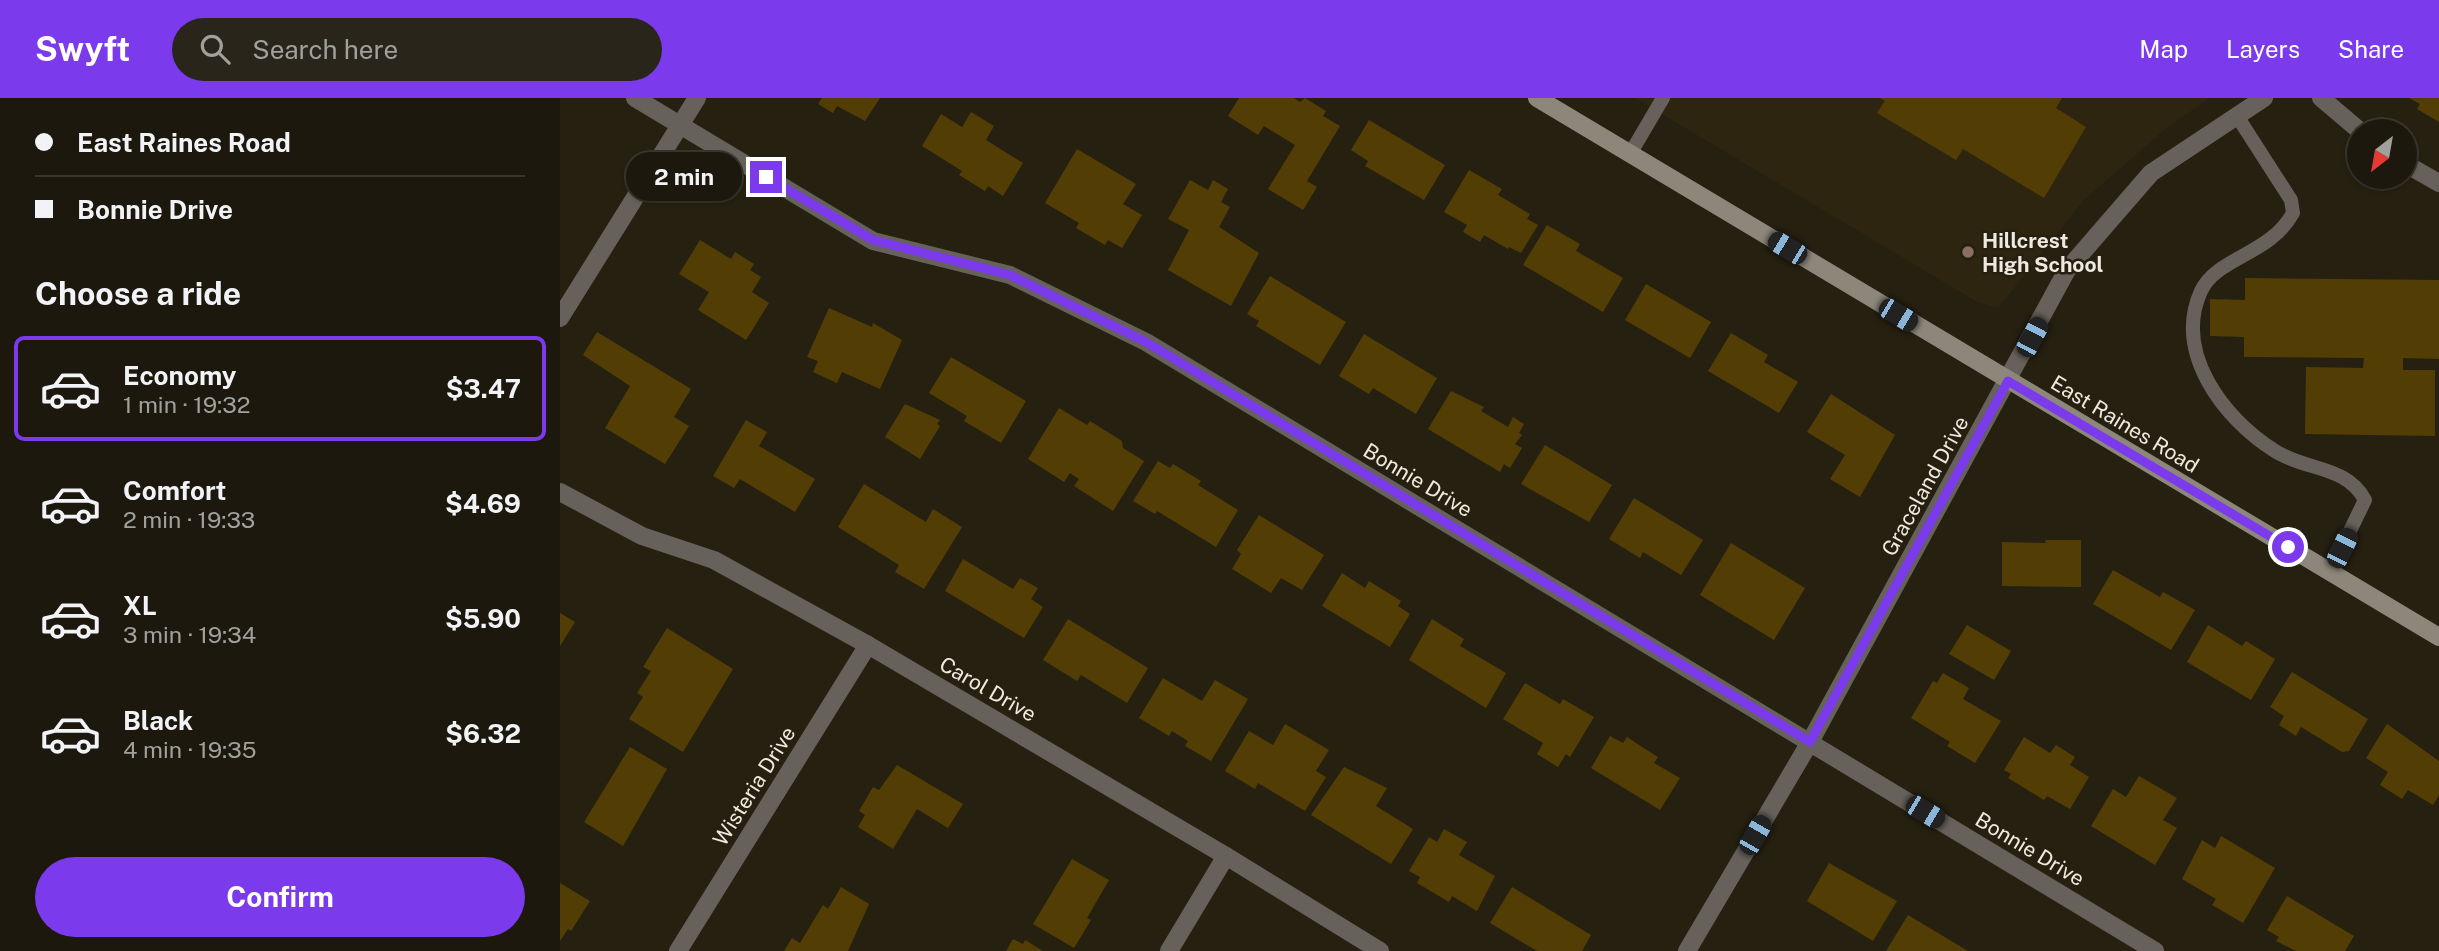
<!DOCTYPE html>
<meta charset="utf-8">
<style>
:root{--surface:#1c180d;--page:#29251b;--text:#f1f3f6;--muted:#a0a09d;--line:#3a372e;--accent:#7c3aed}
body{margin:0;font-family:"Public Sans",sans-serif;background:var(--page);color:var(--text);height:100vh;display:flex;flex-direction:column;font-size:26px;white-space:nowrap}
*{box-sizing:border-box;margin:0}
p{font-size:23px;color:var(--muted)}
.icon{flex:none;width:38px;height:38px;fill:none;stroke:currentColor;stroke-width:2;stroke-linecap:round;stroke-linejoin:round}
.map{position:relative;flex:1;overflow:hidden}
.side{display:flex;flex-direction:column;background:var(--surface);width:560px}
.side>*{flex:none}
.banner{display:grid;align-content:center;height:154px;padding:0 35px;background:var(--surface)}
.needle{width:46px;rotate:211deg}
.fabs{position:absolute;left:1787px;top:21px;display:grid;gap:14px}
.fabs a{display:grid;place-items:center;width:70px;height:70px;border-radius:50%;background:var(--surface);box-shadow:0 2px 5px #0004,0 0 0 2px var(--line);font-size:35px}
.end{position:absolute;width:32px;height:32px;margin:-16px;border:9px solid #7c3aed;background:#fff;box-shadow:0 0 0 4px #fff}
.from{border-radius:50%}
.bubble{position:absolute;height:49px;border-radius:24px;background:var(--surface);box-shadow:0 2px 5px #0004,0 0 0 2px var(--line);font-size:23px;font-weight:700;line-height:49px;text-align:center}
.car{position:absolute;width:21px;height:42px;margin:-21px -10px;border-radius:9px;box-shadow:0 0 5px 2px #0007;background:linear-gradient(#222 24%,#8ab4d8 0 40%,#222 0 76%,#8ab4d8 0 86%,#222 0)}
.banner b{display:flex;align-items:center;gap:24px;height:66px;font-size:26px}
.banner b+b{border-top:2px solid var(--line)}
.banner i{width:18px;height:18px;background:var(--text)}
ul{padding:0;list-style:none}
li{display:flex;align-items:center;gap:21px;height:105px;margin:0 14px 10px;padding:0 21px;border:4px solid transparent;border-radius:10px}
li div{flex:1}
li b{display:block;font-size:26px}
li em{font-style:normal;font-weight:700}
li.current{border-color:var(--accent)}
li>.icon{width:63px;height:63px;stroke-width:1.5}
h2{padding:0 35px;font-size:32px;line-height:84px}
.action{display:flex;gap:14px;margin-top:auto;padding:14px 35px}
.action a{flex:1;height:80px;border-radius:42px;background:var(--accent);color:#fff;font-size:28px;font-weight:700;line-height:80px;text-align:center}
header{display:flex;align-items:center;gap:42px;box-sizing:border-box;height:98px;padding:0 35px;background:var(--accent);color:#fff}
header strong{font-size:33px}
nav{display:flex;gap:38px;margin-inline-start:auto;font-size:24px}
.search{width:490px;height:63px;background:var(--page);display:flex;align-items:center;gap:18px;box-sizing:border-box;padding:0 24px;border-radius:38px;color:var(--muted);font-size:26px}
main{display:flex;flex:1;min-height:0}
.map>svg:first-child{display:block}
.built{fill:#2e2510}
.building{fill:#523e05}
.lines{fill:none;stroke-linecap:round;stroke-linejoin:round}
.service{stroke:#66615a;stroke-width:14}
.minor{stroke:#66615a;stroke-width:18}
.tertiary{stroke:#66615a;stroke-width:18}
.secondary{stroke:#8d867b;stroke-width:18}
.route{stroke:#7c3aed;stroke-width:9}
.education-dot{fill:#8d6e63;stroke:#262011;stroke-width:2.5}
.labels{text-anchor:middle;dominant-baseline:central;stroke-width:5;stroke-linejoin:round;paint-order:stroke}
.poi-label{font-size:21px;font-weight:bold;fill:#eeeae0;stroke:#262011;text-anchor:start}
.street-label{font-size:21px;fill:#eeeae0;stroke:#262011}
</style>
<header>
<strong>Swyft</strong>
<div class="search"><svg class="icon" aria-label="search" viewBox="0 0 24 24"><circle cx="10" cy="10" r="6"/><path d="M15 15l6 6"/></svg>Search here</div>
<nav><a>Map</a><a>Layers</a><a>Share</a></nav>
</header>
<main>
<section class="side">
<div class="banner">
<b><i class="from"></i>East Raines Road</b>
<b><i></i>Bonnie Drive</b>
</div>
<h2>Choose a ride</h2>
<ul>
<li class="current"><svg class="icon" aria-label="car" viewBox="0 0 24 24"><path d="M5 17H2v-5l4-1 3-4h7l3 4 3 1v5h-3M9 17h6M6 11h13"/><circle cx="7" cy="17" r="2"/><circle cx="17" cy="17" r="2"/></svg><div><b>Economy</b><p>1 min · 19:32</p></div><em>$3.47</em></li>
<li><svg class="icon" aria-label="car" viewBox="0 0 24 24"><path d="M5 17H2v-5l4-1 3-4h7l3 4 3 1v5h-3M9 17h6M6 11h13"/><circle cx="7" cy="17" r="2"/><circle cx="17" cy="17" r="2"/></svg><div><b>Comfort</b><p>2 min · 19:33</p></div><em>$4.69</em></li>
<li><svg class="icon" aria-label="car" viewBox="0 0 24 24"><path d="M5 17H2v-5l4-1 3-4h7l3 4 3 1v5h-3M9 17h6M6 11h13"/><circle cx="7" cy="17" r="2"/><circle cx="17" cy="17" r="2"/></svg><div><b>XL</b><p>3 min · 19:34</p></div><em>$5.90</em></li>
<li><svg class="icon" aria-label="car" viewBox="0 0 24 24"><path d="M5 17H2v-5l4-1 3-4h7l3 4 3 1v5h-3M9 17h6M6 11h13"/><circle cx="7" cy="17" r="2"/><circle cx="17" cy="17" r="2"/></svg><div><b>Black</b><p>4 min · 19:35</p></div><em>$6.32</em></li>
</ul>
<div class="action"><a>Confirm</a></div>
</section>
<div class="map">
<svg width="1879" height="853" viewBox="0 0 1879 853">
<rect width="100%" height="100%" fill="#262011"/>
<polygon class="built" points="1075,0 1649,0 1603,33 1524,102 1439,209 1419,205"/>
<g class="building">
<polygon points="262,0 320,0 305,23 277,8 273,15 258,6"/>
<polygon points="679,0 734,0 740,4 745,0 766,13 763,18 780,28 747,83 757,89 743,112 708,91 735,47 704,28 698,37 668,18"/>
<polygon points="1320,0 1502,0 1496,10 1526,29 1484,100 1403,51 1396,62 1317,15 1325,3"/>
<polygon points="1849,0 1879,0 1879,24 1857,11 1860,6"/>
<polygon points="411,14 434,28 426,42 463,65 443,98 428,88 425,93 399,77 402,73 362,48 381,16 402,29"/>
<polygon points="809,22 885,67 864,102 805,68 808,63 791,52"/>
<polygon points="517,51 576,86 563,106 582,117 562,150 548,142 545,147 516,130 519,125 485,105"/>
<polygon points="909,72 942,91 938,97 970,116 967,121 978,127 961,155 949,149 948,151 924,137 920,144 903,134 907,127 884,114"/>
<polygon points="630,82 648,92 653,82 668,91 661,104 670,109 659,129 699,155 671,208 608,172 629,132 608,121"/>
<polygon points="987,127 1020,146 1016,153 1063,180 1043,214 963,167"/>
<polygon points="140,142 171,161 175,154 194,166 190,172 201,179 192,194 209,205 186,242 138,212 149,194 119,176"/>
<polygon points="710,178 786,224 760,267 696,228 699,223 687,216"/>
<polygon points="1685,180 1879,182 1879,261 1843,260 1843,272 1875,272 1875,338 1745,336 1746,269 1803,270 1804,260 1684,259 1684,239 1650,238 1650,201 1685,202"/>
<polygon points="1086,186 1151,224 1130,260 1065,222"/>
<polygon points="269,210 312,229 313,225 342,242 320,291 282,274 277,285 253,274 258,263 247,259"/>
<polygon points="37,234 131,291 114,319 129,328 105,366 45,330 70,288 23,257"/>
<polygon points="1171,235 1208,257 1204,264 1238,284 1219,315 1148,273"/>
<polygon points="804,236 877,280 856,316 813,290 809,296 779,278"/>
<polygon points="391,259 466,303 441,345 404,323 407,318 369,295"/>
<polygon points="891,293 924,309 921,313 948,329 953,319 964,326 959,335 962,337 955,346 962,350 950,370 944,366 940,374 868,331"/>
<polygon points="1271,296 1335,337 1300,399 1270,381 1285,357 1247,334"/>
<polygon points="345,306 380,322 377,326 380,328 360,361 325,339"/>
<polygon points="499,310 527,327 530,323 562,343 563,350 584,363 553,413 514,388 519,381 510,375 504,384 468,361"/>
<polygon points="186,322 207,334 199,348 255,381 235,414 180,381 174,390 153,378"/>
<polygon points="985,347 1052,387 1029,424 961,386"/>
<polygon points="598,363 610,370 613,366 641,383 638,387 678,412 656,449 597,413 595,416 573,403"/>
<polygon points="304,386 366,424 373,411 402,429 364,491 335,474 339,467 278,429"/>
<polygon points="1074,400 1143,442 1121,477 1083,454 1080,460 1049,441"/>
<polygon points="699,417 764,457 742,492 721,480 711,495 672,471 681,456 677,452"/>
<polygon points="1485,442 1521,442 1521,489 1442,488 1442,444 1486,445"/>
<polygon points="1171,445 1245,490 1214,542 1140,497"/>
<polygon points="403,461 453,491 460,480 478,490 471,501 483,509 464,540 385,493"/>
<polygon points="1553,472 1600,499 1603,494 1635,512 1611,552 1533,506"/>
<polygon points="782,475 805,490 809,483 841,503 838,508 850,516 830,549 762,508"/>
<polygon points="0,515 15,524 0,548"/>
<polygon points="508,521 588,570 567,605 521,577 517,583 483,562"/>
<polygon points="872,521 904,541 900,548 946,575 926,610 849,562"/>
<polygon points="1407,527 1451,553 1434,582 1389,556"/>
<polygon points="1648,527 1682,548 1686,543 1715,561 1691,602 1627,564"/>
<polygon points="107,530 173,571 123,654 69,621 83,599 77,595 91,573 83,569"/>
<polygon points="1732,574 1808,621 1789,653 1782,654 1741,629 1736,638 1719,627 1724,618 1710,609"/>
<polygon points="1383,575 1409,590 1403,601 1441,623 1415,665 1387,648 1390,644 1351,620 1373,583 1377,585"/>
<polygon points="603,580 642,603 655,582 688,601 651,663 625,648 628,643 612,633 609,638 579,620"/>
<polygon points="965,585 1000,606 1003,601 1034,619 1010,659 1006,656 998,669 977,656 983,645 943,621"/>
<polygon points="725,626 769,652 756,673 766,679 745,713 698,685 695,691 665,673 689,633 713,647"/>
<polygon points="1827,626 1879,663 1879,697 1873,707 1848,692 1842,701 1820,687 1828,674 1806,660"/>
<polygon points="1050,638 1063,645 1067,639 1079,647 1098,659 1094,665 1120,680 1100,712 1031,670"/>
<polygon points="1464,639 1490,655 1496,647 1515,659 1510,667 1529,679 1510,711 1487,698 1484,702 1448,680 1451,676 1444,672"/>
<polygon points="70,649 107,671 63,748 24,724"/>
<polygon points="337,667 403,706 388,730 357,711 333,751 298,729 305,717 299,713 313,689 319,692"/>
<polygon points="784,669 827,690 816,708 853,731 831,766 751,717"/>
<polygon points="1579,678 1617,700 1603,722 1617,730 1595,767 1531,728 1553,691 1566,699"/>
<polygon points="884,731 907,744 899,757 935,778 917,813 892,798 889,804 857,785 860,779 849,773 869,739 877,744"/>
<polygon points="1661,738 1715,770 1683,825 1652,807 1656,801 1622,781 1642,742 1655,750"/>
<polygon points="512,761 549,782 527,820 531,822 514,850 473,826"/>
<polygon points="1269,765 1337,803 1313,843 1247,803"/>
<polygon points="0,785 30,803 11,833 8,831 0,843"/>
<polygon points="281,789 309,806 288,853 224,853 232,840 240,845 263,807 268,811"/>
<polygon points="952,789 1031,837 1022,853 977,853 930,825"/>
<polygon points="1727,798 1794,838 1785,853 1736,853 1716,843 1719,839 1707,832"/>
<polygon points="1348,817 1408,853 1326,853"/>
<polygon points="453,841 463,846 465,842 483,853 446,853"/>
</g>
<g class="lines">
<g class="service">
<path d="M1677 18 1731 102 1733 115C1710 157 1657 159 1641 193 1613 255 1664 321 1715 353 1746 373 1786 367 1805 402L1770 474"/>
<polyline points="1070,56 1103,0"/>
</g>
<g class="minor">
<polyline points="75,0 313,143 450,177 586,244 1595,853"/>
<polyline points="1761,0 1800,33"/>
<polyline points="1844,65 1879,85"/>
<polyline points="0,220 137,0"/>
<polyline points="0,394 82,438 154,462 308,547 666,758 820,853"/>
<polyline points="118,853 308,547"/>
<polyline points="609,853 666,758"/>
</g>
<polyline class="tertiary" points="1127,853 1250,644 1507,172 1591,75 1704,0"/>
<polyline class="secondary" points="977,0 1879,539"/>
</g>
<g class="lines">
<polyline class="route" points="206,79 313,142 450,177 586,244 1250,644 1448,283 1728,449"/>
</g>
<circle class="education-dot" cx="1408" cy="154" r="7"/>
<g class="labels">
<g class="poi-label">
<text x="1422" y="142">Hillcrest<tspan x="1422" dy="24">High School</tspan></text>
</g>
<g class="street-label">
<text transform="translate(1565 326) rotate(31)">East Raines Road</text>
<text transform="translate(858 382) rotate(31)">Bonnie Drive</text>
<text transform="translate(1365 388) rotate(-61)">Graceland Drive</text>
<text transform="translate(428 591) rotate(30)">Carol Drive</text>
<text transform="translate(194 688) rotate(-58)">Wisteria Drive</text>
<text transform="translate(1470 751) rotate(31)">Bonnie Drive</text>
</g>
</g>
</svg>
<div class="fabs">
<a><svg class="needle" viewBox="-14 -14 28 28"><path d="M0-13l5 13h-10z" fill="#e53935"/><path d="M0 13l5-13h-10z" fill="#a0a09d"/></svg></a>
</div>
<i class="end from" style="left:1728px;top:449px"></i>
<i class="end" style="left:206px;top:79px"></i>
<div class="bubble" style="left:66px;top:54px;width:116px">2 min</div>
<i class="car" style="left:1227px;top:150px;rotate:301deg"></i>
<i class="car" style="left:1338px;top:217px;rotate:121deg"></i>
<i class="car" style="left:1472px;top:239px;rotate:28deg"></i>
<i class="car" style="left:1782px;top:450px;rotate:26deg"></i>
<i class="car" style="left:1365px;top:714px;rotate:121deg"></i>
<i class="car" style="left:1195px;top:737px;rotate:30deg"></i>
</div>
</main>
